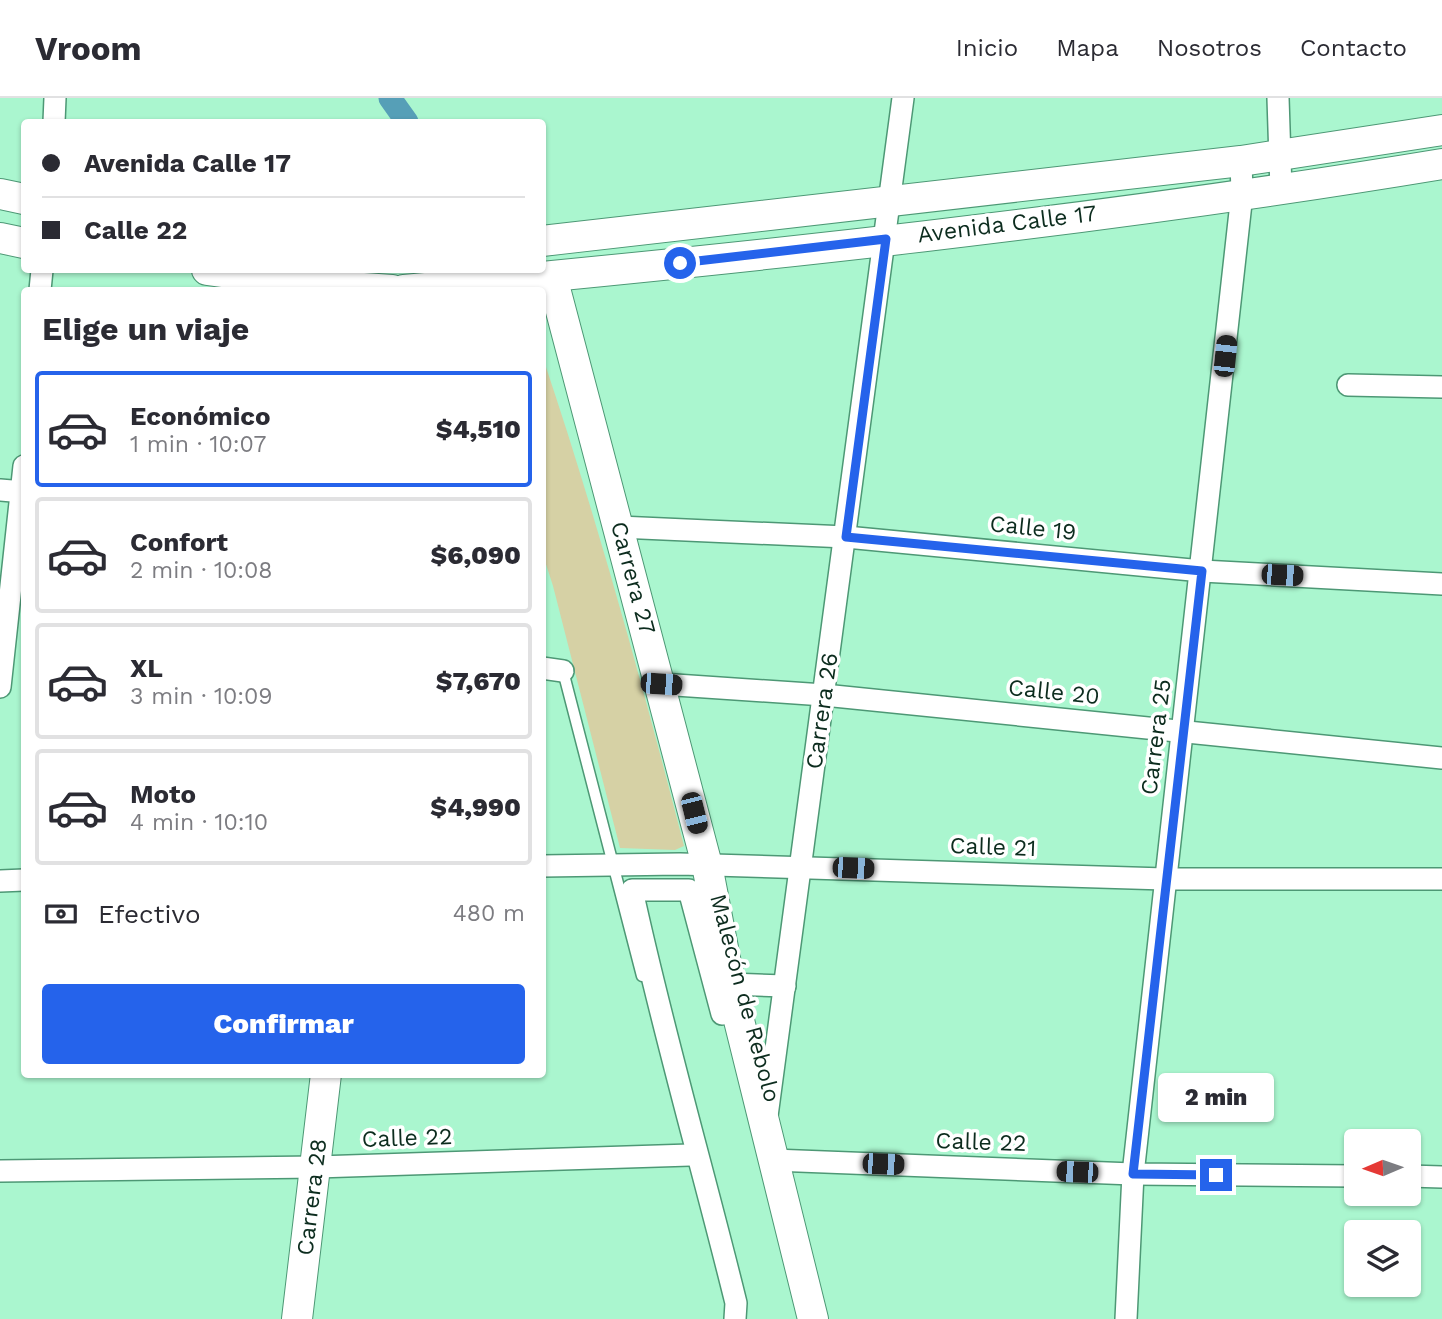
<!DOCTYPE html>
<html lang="es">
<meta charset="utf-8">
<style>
:root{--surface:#fff;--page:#f7f7f7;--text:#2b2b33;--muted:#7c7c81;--line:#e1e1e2;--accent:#2563eb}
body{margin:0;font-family:"Work Sans",sans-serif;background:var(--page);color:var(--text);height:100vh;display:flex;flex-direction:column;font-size:26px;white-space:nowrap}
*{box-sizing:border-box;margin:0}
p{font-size:23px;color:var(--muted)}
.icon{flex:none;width:38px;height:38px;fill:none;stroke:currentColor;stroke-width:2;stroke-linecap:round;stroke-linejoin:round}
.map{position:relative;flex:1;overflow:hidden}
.side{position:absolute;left:21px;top:189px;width:525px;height:791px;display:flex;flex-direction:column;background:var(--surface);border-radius:7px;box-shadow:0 2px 5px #0004}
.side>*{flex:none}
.hud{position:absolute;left:21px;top:21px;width:525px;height:154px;border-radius:7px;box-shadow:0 2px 5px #0004;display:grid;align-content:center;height:154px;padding:0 21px;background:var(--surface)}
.needle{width:46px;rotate:268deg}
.fabs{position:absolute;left:1344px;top:1031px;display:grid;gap:14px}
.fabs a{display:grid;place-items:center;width:77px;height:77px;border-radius:7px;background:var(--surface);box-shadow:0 2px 5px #0004;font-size:35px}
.end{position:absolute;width:32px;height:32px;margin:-16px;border:9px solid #2563eb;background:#fff;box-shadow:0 0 0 4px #fff}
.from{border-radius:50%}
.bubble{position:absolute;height:49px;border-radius:7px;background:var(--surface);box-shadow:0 2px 5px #0004;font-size:23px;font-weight:800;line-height:49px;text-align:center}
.car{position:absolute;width:21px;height:42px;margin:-21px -10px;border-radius:9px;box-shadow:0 0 5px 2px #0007;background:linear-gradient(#222 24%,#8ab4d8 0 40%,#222 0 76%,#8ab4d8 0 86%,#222 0)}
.hud b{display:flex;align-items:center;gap:24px;height:66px;font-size:26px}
.hud b+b{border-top:2px solid var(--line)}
.hud i{width:18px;height:18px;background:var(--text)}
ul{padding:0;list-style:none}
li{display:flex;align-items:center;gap:21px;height:116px;margin:0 14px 10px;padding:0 7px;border:4px solid var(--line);border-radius:7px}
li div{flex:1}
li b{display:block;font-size:26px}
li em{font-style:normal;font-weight:800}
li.on{border-color:var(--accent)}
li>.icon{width:63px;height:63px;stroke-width:1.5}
h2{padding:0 21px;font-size:32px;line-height:84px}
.pay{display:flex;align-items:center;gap:18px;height:77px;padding:0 21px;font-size:26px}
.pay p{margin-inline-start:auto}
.cta{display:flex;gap:14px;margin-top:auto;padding:14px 21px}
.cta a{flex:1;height:80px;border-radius:7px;background:var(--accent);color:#fff;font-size:28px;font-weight:800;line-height:80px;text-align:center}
header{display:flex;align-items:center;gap:42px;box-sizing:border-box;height:98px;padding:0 35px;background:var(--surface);border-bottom:2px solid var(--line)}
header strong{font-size:33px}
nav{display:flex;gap:38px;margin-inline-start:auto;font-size:24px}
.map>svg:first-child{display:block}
.park{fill:#d6d1a5}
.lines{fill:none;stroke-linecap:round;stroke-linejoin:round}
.canal{stroke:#569fb7;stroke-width:23}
.lane-casing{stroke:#4d9875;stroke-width:13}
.street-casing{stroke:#4d9875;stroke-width:24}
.secondary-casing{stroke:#4d9875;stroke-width:32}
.lane{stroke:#fff;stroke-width:10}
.street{stroke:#fff;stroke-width:21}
.secondary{stroke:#fff;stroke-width:30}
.route{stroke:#2563eb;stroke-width:9}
.labels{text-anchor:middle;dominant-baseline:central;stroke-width:7;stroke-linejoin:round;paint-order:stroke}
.street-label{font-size:23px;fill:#0c2c1e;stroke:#fff}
</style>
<header>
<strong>Vroom</strong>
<nav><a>Inicio</a><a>Mapa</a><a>Nosotros</a><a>Contacto</a></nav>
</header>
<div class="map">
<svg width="1442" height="1221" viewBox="0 0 1442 1221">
<rect width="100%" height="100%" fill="#aaf6cf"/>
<path class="park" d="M543 260C597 421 642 584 684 748L675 752 620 750 553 488 543 457Z"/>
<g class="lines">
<polyline class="canal" points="390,0 407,24"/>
<defs>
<polyline id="lane" points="563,573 642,878"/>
<g id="street">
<polyline points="1278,0 1281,92"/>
<polyline points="54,24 55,0"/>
<polyline points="40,192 42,172"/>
<polyline points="1348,287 1442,289"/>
<polyline points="0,392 24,394"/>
<polyline points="619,429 846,439 1202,473 1442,486"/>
<polyline points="542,570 563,573"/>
<polyline points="661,586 824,597 1442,660"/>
<polyline points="0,589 24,368"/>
<polyline points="542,768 680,766 1165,781 1442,781"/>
<polyline points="0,783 24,782"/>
<polyline points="730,886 785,888"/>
<path d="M722 916 689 792H632C662 931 702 1067 736 1205L735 1221"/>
<polyline points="767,1018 903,0"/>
<polyline points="773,1062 1133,1076 1356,1078"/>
<polyline points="0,1073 317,1069 690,1057"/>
<polyline points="1409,1078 1442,1079"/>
<polyline points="1126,1221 1133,1076 1242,96 1241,63"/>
</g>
<g id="secondary">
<polyline points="0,96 24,101"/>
<polyline points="0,140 24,145"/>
<polyline points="542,143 1241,63 1442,32"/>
<polyline points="207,172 320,187 392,192"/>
<polyline points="552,179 707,767 730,886 813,1221"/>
<path d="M404 192C750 160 1098 123 1442 66"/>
<polyline points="297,1221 326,976"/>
</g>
</defs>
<use href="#lane" class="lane-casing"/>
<use href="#street" class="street-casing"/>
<use href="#secondary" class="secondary-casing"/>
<use href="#lane" class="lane"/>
<use href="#street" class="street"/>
<use href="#secondary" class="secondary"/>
</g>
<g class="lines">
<polyline class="route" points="680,165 886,141 846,439 1202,473 1133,1076 1216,1077"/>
</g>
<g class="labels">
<g class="street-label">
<text transform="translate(1007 126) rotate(-7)">Avenida Calle 17</text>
<text transform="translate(1033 430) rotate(6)">Calle 19</text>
<text transform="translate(633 480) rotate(75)">Carrera 27</text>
<text transform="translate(1054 594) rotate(6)">Calle 20</text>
<text transform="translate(822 613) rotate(-82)">Carrera 26</text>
<text transform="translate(1156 639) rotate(-83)">Carrera 25</text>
<text transform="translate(993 749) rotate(2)">Calle 21</text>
<text transform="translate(745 900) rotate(75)">Malecón de Rebolo</text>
<text transform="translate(407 1040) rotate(-2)">Calle 22</text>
<text transform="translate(981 1044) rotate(2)">Calle 22</text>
<text transform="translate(312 1099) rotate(-83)">Carrera 28</text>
</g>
</g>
</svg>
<div class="fabs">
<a><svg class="needle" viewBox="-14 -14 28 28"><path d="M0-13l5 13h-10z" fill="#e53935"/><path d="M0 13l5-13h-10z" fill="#7c7c81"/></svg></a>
<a><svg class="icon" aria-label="layers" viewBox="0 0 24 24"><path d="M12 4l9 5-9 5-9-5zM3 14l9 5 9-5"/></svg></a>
</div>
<i class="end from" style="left:680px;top:165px"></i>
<i class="end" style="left:1216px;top:1077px"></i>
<div class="bubble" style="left:1158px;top:975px;width:116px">2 min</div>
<i class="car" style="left:1225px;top:258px;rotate:6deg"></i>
<i class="car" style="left:1282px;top:477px;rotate:93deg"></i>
<i class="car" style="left:661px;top:586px;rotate:94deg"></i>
<i class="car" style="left:694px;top:715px;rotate:166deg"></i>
<i class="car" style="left:853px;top:770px;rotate:92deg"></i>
<i class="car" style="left:883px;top:1066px;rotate:92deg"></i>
<i class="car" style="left:1077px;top:1074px;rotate:272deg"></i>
<div class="hud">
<b><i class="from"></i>Avenida Calle 17</b>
<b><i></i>Calle 22</b>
</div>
<section class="side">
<h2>Elige un viaje</h2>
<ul>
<li class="on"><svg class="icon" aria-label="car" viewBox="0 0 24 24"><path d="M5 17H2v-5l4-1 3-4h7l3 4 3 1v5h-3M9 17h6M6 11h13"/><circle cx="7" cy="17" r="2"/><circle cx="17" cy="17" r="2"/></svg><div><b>Económico</b><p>1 min · 10:07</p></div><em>$4,510</em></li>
<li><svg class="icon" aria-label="car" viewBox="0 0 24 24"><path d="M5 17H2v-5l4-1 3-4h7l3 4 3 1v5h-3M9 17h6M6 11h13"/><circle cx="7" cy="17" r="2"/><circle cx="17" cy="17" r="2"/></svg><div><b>Confort</b><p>2 min · 10:08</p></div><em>$6,090</em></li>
<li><svg class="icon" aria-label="car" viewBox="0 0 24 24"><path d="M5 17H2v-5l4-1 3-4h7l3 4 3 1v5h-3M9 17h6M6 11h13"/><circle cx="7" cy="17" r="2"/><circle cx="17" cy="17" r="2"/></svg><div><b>XL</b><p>3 min · 10:09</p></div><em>$7,670</em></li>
<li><svg class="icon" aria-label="car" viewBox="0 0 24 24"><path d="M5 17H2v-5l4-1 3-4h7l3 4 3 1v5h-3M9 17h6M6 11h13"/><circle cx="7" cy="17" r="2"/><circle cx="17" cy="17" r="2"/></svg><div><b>Moto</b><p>4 min · 10:10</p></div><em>$4,990</em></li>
</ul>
<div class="pay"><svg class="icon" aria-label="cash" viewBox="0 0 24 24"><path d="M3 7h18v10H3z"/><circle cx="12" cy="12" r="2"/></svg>Efectivo<p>480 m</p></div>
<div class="cta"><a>Confirmar</a></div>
</section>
</div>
